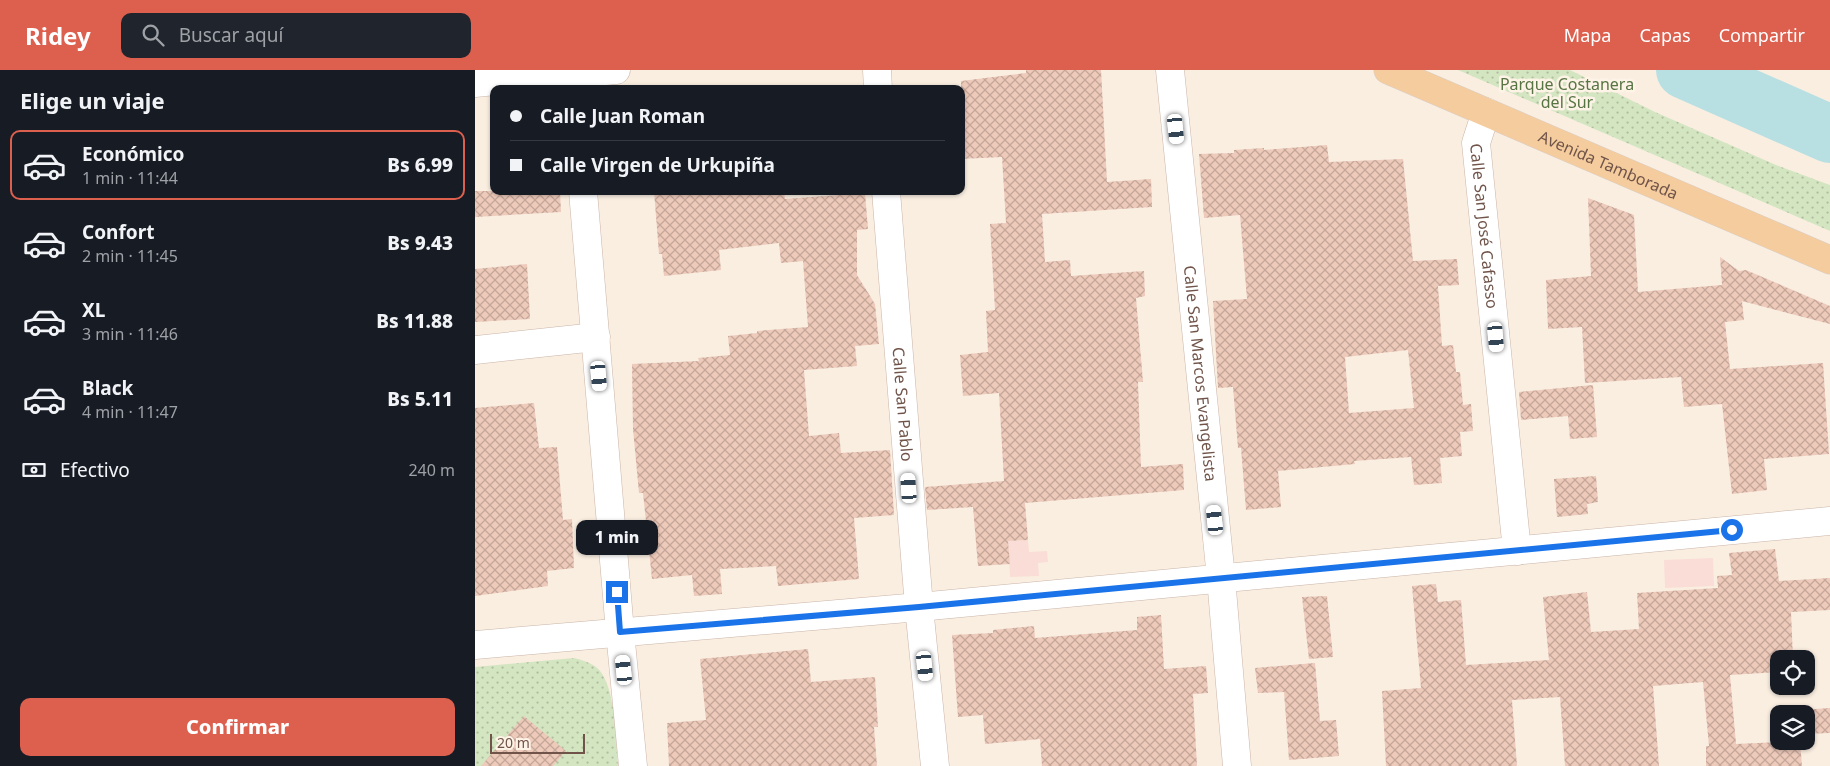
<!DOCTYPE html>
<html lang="es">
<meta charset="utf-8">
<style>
:root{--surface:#171b24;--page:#20242c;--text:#f1f3f6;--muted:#9ea1a6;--line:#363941;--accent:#dd5f4e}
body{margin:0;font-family:"Noto Sans",sans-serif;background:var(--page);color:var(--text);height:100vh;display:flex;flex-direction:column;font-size:19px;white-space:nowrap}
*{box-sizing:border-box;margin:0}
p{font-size:16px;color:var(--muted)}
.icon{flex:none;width:28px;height:28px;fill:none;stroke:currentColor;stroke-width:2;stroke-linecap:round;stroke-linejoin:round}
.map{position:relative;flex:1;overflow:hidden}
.sheet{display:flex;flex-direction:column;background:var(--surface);width:475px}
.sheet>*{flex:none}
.banner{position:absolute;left:15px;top:15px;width:475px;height:110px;border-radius:10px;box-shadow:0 1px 4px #0004;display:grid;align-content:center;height:110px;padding:0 20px;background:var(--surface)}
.fabs{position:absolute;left:1295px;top:580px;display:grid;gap:10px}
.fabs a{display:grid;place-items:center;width:45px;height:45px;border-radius:10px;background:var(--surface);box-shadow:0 1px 4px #0004;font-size:25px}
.scale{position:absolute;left:15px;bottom:12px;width:95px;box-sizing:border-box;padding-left:5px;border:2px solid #70544a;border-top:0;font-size:14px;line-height:18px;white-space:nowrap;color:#70544a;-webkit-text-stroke:4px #fef3e7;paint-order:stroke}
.end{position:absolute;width:22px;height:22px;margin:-11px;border:6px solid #1a73e8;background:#fff;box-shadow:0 0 0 2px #fff}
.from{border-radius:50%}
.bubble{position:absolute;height:35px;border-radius:10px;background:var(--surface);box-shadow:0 1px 4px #0004;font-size:16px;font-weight:800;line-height:35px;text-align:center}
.car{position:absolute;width:15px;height:30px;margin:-15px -8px;border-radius:6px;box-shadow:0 0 4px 1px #0007;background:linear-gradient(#fff 24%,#345 0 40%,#fff 0 76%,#345 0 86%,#fff 0)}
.banner b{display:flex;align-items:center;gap:18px;height:48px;font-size:19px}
.banner b+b{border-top:1px solid var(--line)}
.banner i{width:12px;height:12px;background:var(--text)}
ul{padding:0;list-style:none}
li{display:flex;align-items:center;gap:15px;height:70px;margin:0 10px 8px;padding:0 10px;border:2px solid transparent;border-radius:10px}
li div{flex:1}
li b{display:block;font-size:19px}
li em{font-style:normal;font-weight:800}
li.on{border-color:var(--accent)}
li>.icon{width:45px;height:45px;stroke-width:1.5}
h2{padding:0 20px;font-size:22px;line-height:60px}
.pay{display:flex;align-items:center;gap:12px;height:55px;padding:0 20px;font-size:19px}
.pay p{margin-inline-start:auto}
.action{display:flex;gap:10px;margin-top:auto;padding:10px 20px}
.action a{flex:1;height:58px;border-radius:10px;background:var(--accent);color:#fff;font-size:20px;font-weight:800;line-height:58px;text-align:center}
header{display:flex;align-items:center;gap:30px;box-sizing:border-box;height:70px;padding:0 25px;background:var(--accent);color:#fff}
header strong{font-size:24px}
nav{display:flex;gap:28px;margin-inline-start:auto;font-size:18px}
.search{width:350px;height:45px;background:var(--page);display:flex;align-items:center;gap:12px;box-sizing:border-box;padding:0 18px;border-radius:10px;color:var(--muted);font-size:19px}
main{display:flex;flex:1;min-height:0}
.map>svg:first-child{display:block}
.commercial{fill:#faddd6}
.park{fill:url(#park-dots)}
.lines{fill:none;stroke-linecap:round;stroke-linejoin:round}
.river{stroke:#b8e0e2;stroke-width:58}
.building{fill:url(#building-cross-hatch);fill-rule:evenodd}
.street-casing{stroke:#cab5a9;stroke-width:29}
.primary-casing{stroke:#d7cfcc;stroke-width:29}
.street{stroke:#fff;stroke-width:28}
.primary{stroke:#f5cc9d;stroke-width:28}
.route{stroke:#1a73e8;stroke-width:6}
.labels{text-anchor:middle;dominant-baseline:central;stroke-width:5;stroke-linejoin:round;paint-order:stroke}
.park-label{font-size:16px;fill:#577543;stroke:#fef3e7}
.street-label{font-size:16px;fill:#70544a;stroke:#fef3e7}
</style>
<header>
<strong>Ridey</strong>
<div class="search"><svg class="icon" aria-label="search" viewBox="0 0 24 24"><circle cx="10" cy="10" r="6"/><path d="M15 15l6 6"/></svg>Buscar aquí</div>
<nav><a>Mapa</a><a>Capas</a><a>Compartir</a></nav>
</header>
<main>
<section class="sheet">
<h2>Elige un viaje</h2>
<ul>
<li class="on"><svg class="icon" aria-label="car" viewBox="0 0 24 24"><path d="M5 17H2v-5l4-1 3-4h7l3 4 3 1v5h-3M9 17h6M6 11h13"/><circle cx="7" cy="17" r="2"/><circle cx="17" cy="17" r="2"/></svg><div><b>Económico</b><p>1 min · 11:44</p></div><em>Bs 6.99</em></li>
<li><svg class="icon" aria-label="car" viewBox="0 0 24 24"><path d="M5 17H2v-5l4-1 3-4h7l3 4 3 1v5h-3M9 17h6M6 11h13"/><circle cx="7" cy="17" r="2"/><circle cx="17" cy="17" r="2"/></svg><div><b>Confort</b><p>2 min · 11:45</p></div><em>Bs 9.43</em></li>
<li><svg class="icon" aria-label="car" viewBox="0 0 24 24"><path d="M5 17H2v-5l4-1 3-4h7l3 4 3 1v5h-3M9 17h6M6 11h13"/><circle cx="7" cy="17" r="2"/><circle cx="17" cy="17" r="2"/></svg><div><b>XL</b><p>3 min · 11:46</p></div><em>Bs 11.88</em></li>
<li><svg class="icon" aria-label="car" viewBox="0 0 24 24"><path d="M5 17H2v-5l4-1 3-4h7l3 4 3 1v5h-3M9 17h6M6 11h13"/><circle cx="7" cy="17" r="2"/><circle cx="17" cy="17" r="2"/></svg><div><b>Black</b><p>4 min · 11:47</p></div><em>Bs 5.11</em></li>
</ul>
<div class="pay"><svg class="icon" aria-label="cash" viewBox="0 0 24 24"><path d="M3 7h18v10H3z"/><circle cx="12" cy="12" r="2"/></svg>Efectivo<p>240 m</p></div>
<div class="action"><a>Confirmar</a></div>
</section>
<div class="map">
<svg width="1355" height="696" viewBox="0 0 1355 696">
<defs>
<pattern id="park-dots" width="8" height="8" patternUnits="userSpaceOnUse" patternTransform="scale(1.25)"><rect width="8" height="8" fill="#d4e6c1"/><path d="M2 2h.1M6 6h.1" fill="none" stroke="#b0bd9f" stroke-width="1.8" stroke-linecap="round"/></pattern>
<pattern id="building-cross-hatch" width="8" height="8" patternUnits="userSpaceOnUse" patternTransform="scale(1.25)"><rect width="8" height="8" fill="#eecabb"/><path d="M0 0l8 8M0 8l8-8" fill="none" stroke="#c5a79a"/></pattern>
</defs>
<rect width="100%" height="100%" fill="#faeee1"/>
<g class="commercial">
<polygon points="553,470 554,482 572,481 573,492 563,493 564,506 535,507 533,471"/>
<polygon points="1238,488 1239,516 1190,518 1189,490"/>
</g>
<g class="park">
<polygon points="983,0 1095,0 1180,42 1301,95 1355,115 1355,161"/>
<path d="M99 588C107 590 114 592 121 597 141 612 141 671 143 696H0V597Z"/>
</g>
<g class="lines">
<polyline class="river" points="1210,0 1355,64"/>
</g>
<g class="building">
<polygon points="551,0 626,0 632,112 676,109 677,137 567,144 570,192 595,190 596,206 669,201 670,226 661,228 668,312 663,312 666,397 708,394 709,420 550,433 553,470 533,471 535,494 503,496 498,437 452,440 450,417 529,411 524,323 488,326 485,285 513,282 511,241 520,240 515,154 531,153 527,87 486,89 486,11 551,3"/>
<path d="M852 75 854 92 928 89 938 191 982 189 984 215 963 216 967 276 978 275 981 302H985L988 335 996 334 998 361 985 362 987 386 965 388 967 413 939 415 936 387 879 391 880 394 803 401 806 437 771 440 766 378H763L758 317 743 318 738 231 772 229 765 145 729 148 724 84 759 83V80L789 78V80ZM933 280 939 338 874 343 870 287Z"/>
<polygon points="0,121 85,121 86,142 0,147"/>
<polygon points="179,121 309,121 310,129 390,123 393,159 382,160 382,205 400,234 404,274 380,276 382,296 329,300 334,366 364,363 366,383 415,380 419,445 379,448 384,509 303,516 301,496 245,499 247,524 219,526 217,505 177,509 168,423 164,423 158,359 157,294 224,291 223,288 255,285 253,266 282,263 282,261 333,257 328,191 306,193 304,173 244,180 246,200 189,206 187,184 184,184"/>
<polygon points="1113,128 1159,145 1163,222 1247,215 1245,187 1264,201 1271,200 1355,236 1355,254 1267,231 1269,250 1250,252 1255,299 1348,293 1354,384 1289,389 1292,420 1257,424 1247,334 1209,337 1206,307 1110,313 1107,257 1073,259 1071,210 1116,206"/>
<polygon points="52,194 55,249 0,252 0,199"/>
<polygon points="1118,315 1122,367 1095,369 1093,346 1046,350 1044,322"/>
<polygon points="59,333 64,378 82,377 88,450 97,449 99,498 72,501 73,516 0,526 0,338"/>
<polygon points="1121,406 1123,432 1112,434 1113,444 1082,447 1079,409"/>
<polygon points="1300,479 1304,511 1355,508 1355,540 1316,542 1318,589 1304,589 1304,602 1255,605 1261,674 1325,671 1327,696 1231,696 1231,676 1234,676 1228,612 1178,616 1184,696 1090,696 1085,627 1037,630 1042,696 911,696 907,621 946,618 937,516 961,514 963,532 986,530 991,595 1074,590 1068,527 1112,522 1116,562 1164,559 1162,523 1243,518 1242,506 1257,505 1254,483"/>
<polygon points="852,526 858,587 834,589 827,527"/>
<polygon points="686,545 689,599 731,596 733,623 718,624 722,696 567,696 565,669 510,674 508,645 483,647 477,565 518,563 518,560 559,556 560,568 662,560 662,547"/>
<polygon points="333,579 336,612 400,607 403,657 399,657 402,696 194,696 192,653 231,650 225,589"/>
<polygon points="840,593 845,651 861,650 864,686 814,690 809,622 783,623 780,598"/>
<polygon points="1355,638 1355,663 1331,664 1331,644 1326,644 1326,640"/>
<polygon points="49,646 91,681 78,696 6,696"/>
</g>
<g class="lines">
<defs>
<g id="street">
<polyline points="402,0 403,19"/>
<path id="s1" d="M695 0 746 508 762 696"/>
<polyline points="0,13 141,0"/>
<path id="s2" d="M1011 42 1001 73 1042 481"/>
<polyline points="108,121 145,562 158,696"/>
<path id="s3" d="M411 121 444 537 460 696"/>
<polyline points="0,280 121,267"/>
<polyline points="0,575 444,537 1355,451"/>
</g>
<g id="primary">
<path id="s4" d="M913 0 1355 190"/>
</g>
</defs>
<use href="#street" class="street-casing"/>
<use href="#primary" class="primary-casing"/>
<use href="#street" class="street"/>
<use href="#primary" class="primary"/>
</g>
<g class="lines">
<polyline class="route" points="142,522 145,562 444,537 1257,460"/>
</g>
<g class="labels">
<g class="park-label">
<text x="1092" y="14">Parque Costanera<tspan x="1092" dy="18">del Sur</tspan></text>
</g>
<g class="street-label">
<text stroke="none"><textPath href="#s4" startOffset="240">Avenida Tamborada</textPath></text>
<text stroke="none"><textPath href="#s2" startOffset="116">Calle San José Cafasso</textPath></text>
<text stroke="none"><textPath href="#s1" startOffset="305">Calle San Marcos Evangelista</textPath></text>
<text stroke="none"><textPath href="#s3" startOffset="214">Calle San Pablo</textPath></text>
</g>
</g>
</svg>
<div class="fabs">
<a><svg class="icon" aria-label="locate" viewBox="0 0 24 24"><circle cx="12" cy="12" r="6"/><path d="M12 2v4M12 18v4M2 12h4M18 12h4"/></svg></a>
<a><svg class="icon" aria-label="layers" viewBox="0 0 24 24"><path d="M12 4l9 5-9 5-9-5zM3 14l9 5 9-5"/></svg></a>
</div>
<div class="scale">20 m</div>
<i class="end from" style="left:1257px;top:460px"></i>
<i class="end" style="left:142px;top:522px"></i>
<div class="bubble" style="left:101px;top:450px;width:82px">1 min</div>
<i class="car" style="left:701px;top:59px;rotate:174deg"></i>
<i class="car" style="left:1021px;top:267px;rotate:175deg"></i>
<i class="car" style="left:124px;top:306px;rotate:175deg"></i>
<i class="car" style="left:434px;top:418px;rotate:356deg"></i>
<i class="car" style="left:740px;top:450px;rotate:354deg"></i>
<i class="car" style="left:450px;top:596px;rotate:174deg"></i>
<i class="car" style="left:149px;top:600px;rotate:354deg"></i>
<div class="banner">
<b><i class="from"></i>Calle Juan Roman</b>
<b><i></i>Calle Virgen de Urkupiña</b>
</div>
</div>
</main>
